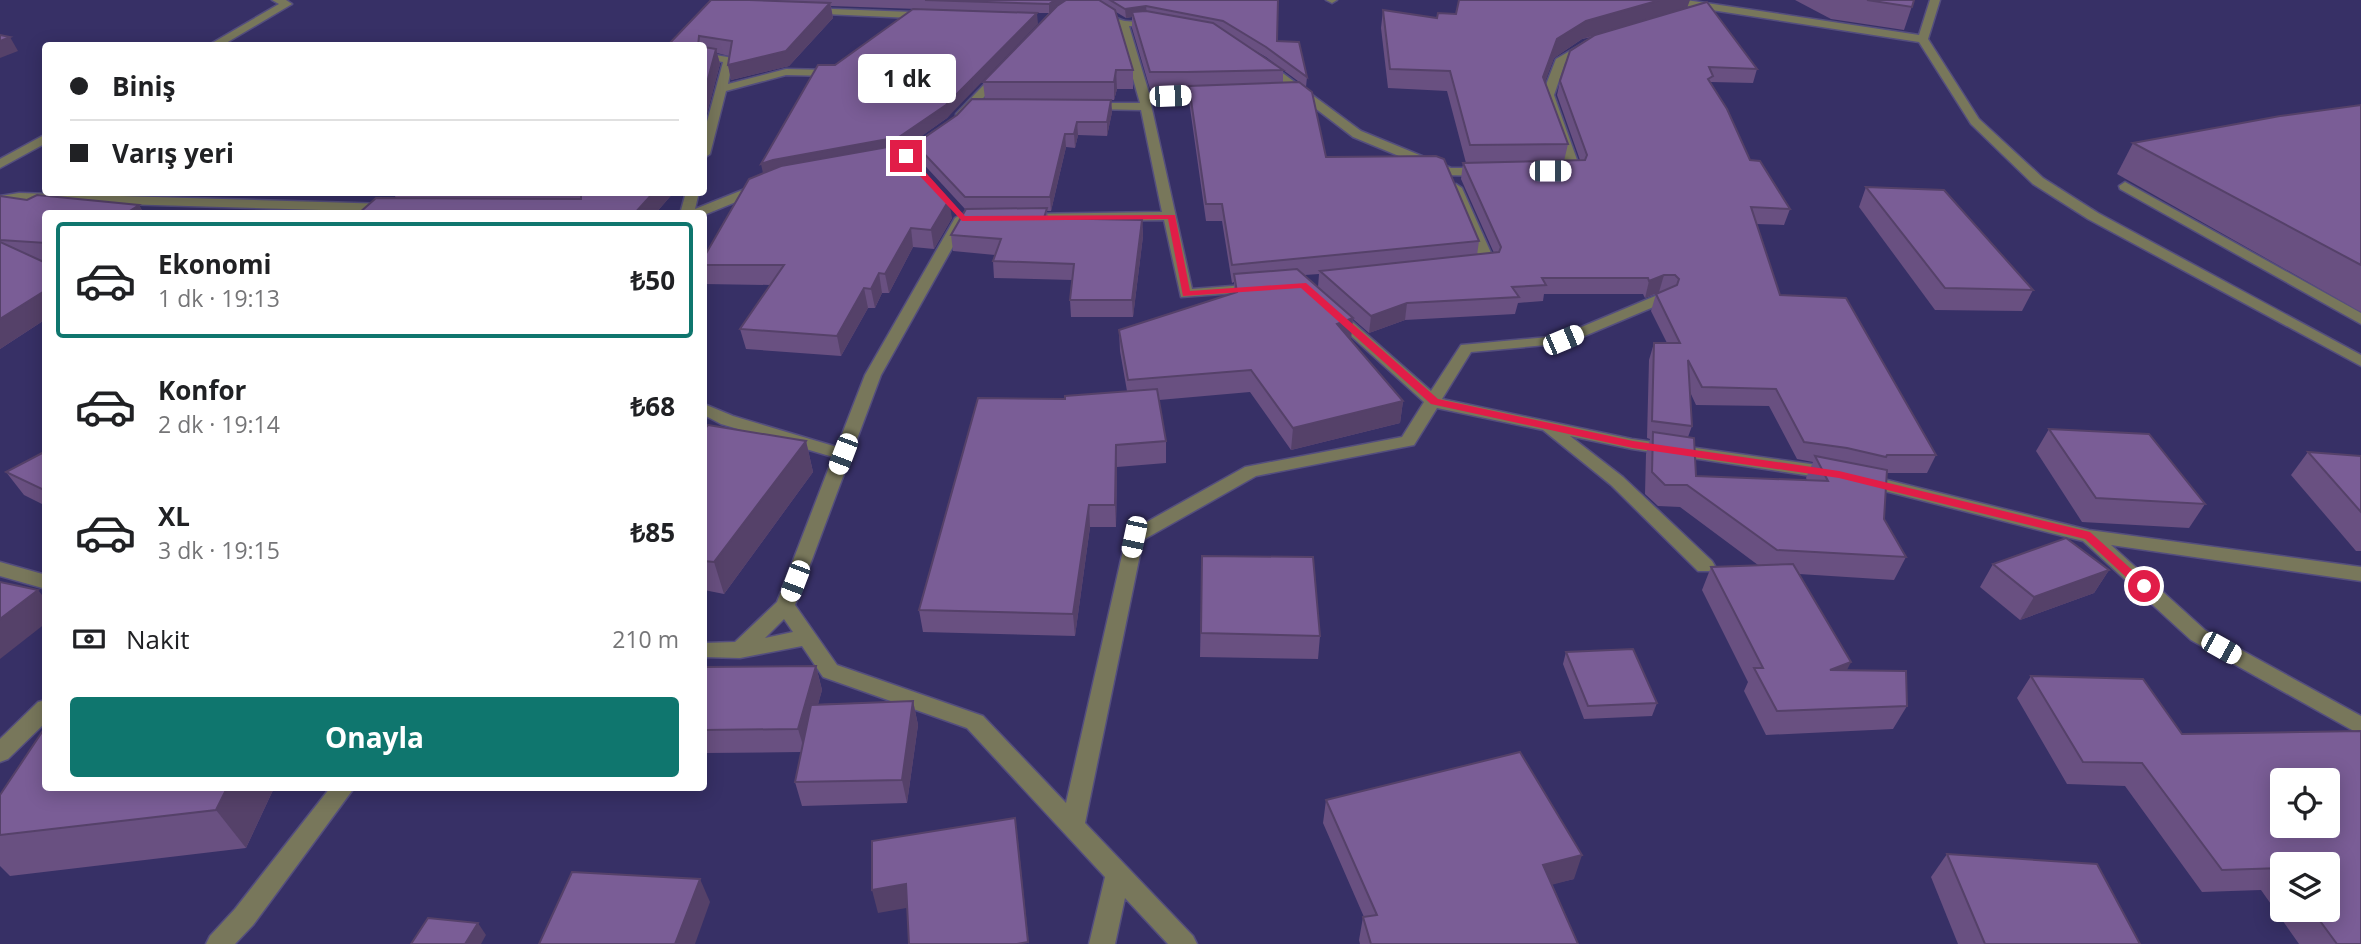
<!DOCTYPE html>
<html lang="tr">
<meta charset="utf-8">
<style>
:root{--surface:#fff;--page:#f2f2f2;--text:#202124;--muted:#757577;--line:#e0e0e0;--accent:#0f766e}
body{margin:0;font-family:"Open Sans",sans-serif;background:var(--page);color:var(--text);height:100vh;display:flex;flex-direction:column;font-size:26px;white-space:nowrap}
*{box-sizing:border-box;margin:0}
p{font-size:23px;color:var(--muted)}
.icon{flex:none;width:38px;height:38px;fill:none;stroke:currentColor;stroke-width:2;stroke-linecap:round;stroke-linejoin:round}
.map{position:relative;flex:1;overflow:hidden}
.sheet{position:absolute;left:42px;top:210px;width:665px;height:581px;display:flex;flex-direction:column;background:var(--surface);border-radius:7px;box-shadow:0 4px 18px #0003}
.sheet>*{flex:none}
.guide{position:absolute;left:42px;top:42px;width:665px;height:154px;border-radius:7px;box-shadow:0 4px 18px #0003;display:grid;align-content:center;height:154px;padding:0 28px;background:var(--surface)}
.tools{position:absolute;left:2270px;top:768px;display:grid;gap:14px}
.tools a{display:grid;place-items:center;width:70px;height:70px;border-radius:7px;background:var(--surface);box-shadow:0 4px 18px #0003;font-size:35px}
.end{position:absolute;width:32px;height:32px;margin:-16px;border:9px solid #e11d48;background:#fff;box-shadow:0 0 0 4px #fff}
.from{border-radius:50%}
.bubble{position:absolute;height:49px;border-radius:7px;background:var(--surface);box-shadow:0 4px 18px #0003;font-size:23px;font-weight:700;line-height:49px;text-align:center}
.car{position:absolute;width:21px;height:42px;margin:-21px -10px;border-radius:9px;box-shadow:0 0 5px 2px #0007;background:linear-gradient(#fff 24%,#345 0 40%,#fff 0 76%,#345 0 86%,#fff 0)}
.guide b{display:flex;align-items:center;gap:24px;height:66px;font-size:26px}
.guide b+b{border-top:2px solid var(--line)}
.guide i{width:18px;height:18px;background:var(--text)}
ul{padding:12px 0 0;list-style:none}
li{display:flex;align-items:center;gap:21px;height:116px;margin:0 14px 10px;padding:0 14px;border:4px solid transparent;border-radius:7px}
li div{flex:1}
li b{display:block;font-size:26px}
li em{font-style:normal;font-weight:700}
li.current{border-color:var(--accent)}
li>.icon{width:63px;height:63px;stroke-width:1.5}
.pay{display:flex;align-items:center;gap:18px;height:77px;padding:0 28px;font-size:26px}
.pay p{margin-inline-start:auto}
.action{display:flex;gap:14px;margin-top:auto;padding:14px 28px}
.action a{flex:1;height:80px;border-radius:7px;background:var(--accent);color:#fff;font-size:28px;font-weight:700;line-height:80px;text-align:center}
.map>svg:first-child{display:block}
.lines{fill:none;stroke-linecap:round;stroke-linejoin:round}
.minor-casing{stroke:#544e7e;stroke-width:3}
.minor{fill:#78775b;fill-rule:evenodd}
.wall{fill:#695081;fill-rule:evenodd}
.shaded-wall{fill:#554169}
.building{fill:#7a5d96;stroke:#554169;stroke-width:2;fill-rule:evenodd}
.route{fill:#e11d48}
</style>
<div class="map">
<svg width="2361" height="944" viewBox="0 0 2361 944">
<rect width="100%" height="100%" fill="#373066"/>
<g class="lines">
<defs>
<g id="minor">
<polygon points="272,0 286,0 292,4 221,46 207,46 279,4"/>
<path d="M1079 0C1101 0 1108 18 1125 21 1137 23 1148 18 1160 21V25L1156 26H1129L1149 93 1213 92 1219 95 1213 98 1150 100 1192 289 1258 284 1265 288 1263 291 1181 297 1164 220 1024 222 1017 218 1024 214 1162 212 1141 110 1090 109 1084 106 1090 103H1140L1118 26Z"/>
<polygon points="1326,0 1337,0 1332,3"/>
<polygon points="1661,0 1686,0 1919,35 1930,0 1940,0 1928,39 1979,119 2043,178 2098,213 2361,355 2361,366 2088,219 2033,184 1971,124 1919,42 1666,3"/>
<polygon points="807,8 912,12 917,15 912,18 803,13 802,11"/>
<path d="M1587 41 1591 42V46L1565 63 1554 95 1581 171C1576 177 1562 177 1557 171L1567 167 1542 95 1556 59Z"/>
<polygon points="704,53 733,58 728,84 786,69 829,70 837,66 843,69 832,76 786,75 726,91 710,154 704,158 704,133 723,62 704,59"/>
<polygon points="1261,63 1269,63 1361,131 1451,168 1486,168 1492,172 1486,176 1445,175 1353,137 1261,67"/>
<polygon points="997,71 1007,73 964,118 956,118 956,114"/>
<polygon points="935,131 941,135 939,138 910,159 886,164 880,160 902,153"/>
<polygon points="46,134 46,143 0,168 0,159"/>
<polygon points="2125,182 2361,313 2361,324 2120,189 2119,186"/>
<polygon points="760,183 765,184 765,190 704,215 680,214 686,192 699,192 695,209"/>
<polygon points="1456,184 1462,188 1496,264 1494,267 1477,269 1470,265 1480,260 1450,188"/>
<polygon points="19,193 388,204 395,208 388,212 19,201 0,204 0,196"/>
<path d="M962 214 969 218 881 375 795 605 837 665 983 716 1066 803 1127 533 1245 467 1402 437 1424 402 1329 316 1327 313 1329 310H1339L1431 391 1461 345 1560 336 1660 294H1670L1672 297 1670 300 1568 343 1471 352 1442 399 1632 439 1832 467 1841 473 1832 479 1632 449 1570 436 1623 477 1712 561 1715 566 1712 571H1698L1611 485 1543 430 1437 408 1414 445 1256 476 1143 540 1085 823 1193 936 1197 944H1168L1125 898 1115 944H1089L1105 877 967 728 823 677 802 646 740 658 704 657V643L735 642 777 602 833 457 721 424 704 415V404L733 416 837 447 865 375 955 218ZM784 619 793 632 765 638Z"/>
<polygon points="1863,474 2089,530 2361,567 2361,581 2111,545 2205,630 2361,716 2361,735 2191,640 2083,541 1857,484 1854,480"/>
<polygon points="0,562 46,575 46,589 0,576"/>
<polygon points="46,700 46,722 8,759 0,762 0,739 38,702"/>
<polygon points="330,788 354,788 253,925 235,944 206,944 210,936 235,909"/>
</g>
</defs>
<use href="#minor" class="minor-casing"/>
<use href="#minor" class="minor"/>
</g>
<g class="wall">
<path d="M711 0H1278L1277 41 1307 77 1306 87 1283 70V83L1326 157 1479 241 1477 255 1494 253 1461 179 1463 163H1466L1447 91 1388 88 1381 28 1383 10 1437 18 1456 14 1688 8 1757 69 1753 83 1711 82V83L1750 160 1790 209 1784 225 1756 224 1780 295 1936 455 1927 473H1887L1884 519 1906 557 1894 580 1799 574 1847 670 1907 706 1893 729 1766 735 1744 691 1748 682 1702 590 1711 567 1758 565 1680 507 1658 506 1645 494 1646 454 1650 439 1647 438 1649 360 1654 343H1667L1651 311 1656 294 1662 292 1645 298 1643 294H1544L1543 301 1518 303 1515 314 1405 320 1369 333 1353 319 1350 340 1403 401 1400 423 1291 450 1250 392 1159 400 1166 441V463L1117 467 1116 527H1090L1075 636 923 632 919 610 1065 399 1127 391 1120 351 1119 330 1234 293V282L1232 283 1222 221H1206L1189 101V89H1150L1132 28V17L1126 18 1116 12 1133 70V89H1117L1114 100H1111L1112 112 1107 136 1078 135 1075 148 1066 147 1051 211H1047L1048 219 1142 220 1143 236 1133 317H1071L1070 300 1072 280 994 278 993 261 995 255 953 251 951 235 965 209 917 157 915 144 985 99 983 82 1049 13H1037L947 118 903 149 952 218 934 249 913 247 889 293H882L875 308H868L841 356 746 349 740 329 771 285 704 284V257L763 173 835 65 976 11 831 6 833 18 789 66 731 80 728 65 729 56 717 53 720 64 704 125V46H667ZM1592 37 1560 81 1557 95 1580 160 1564 161 1568 144 1545 81 1554 58 1582 39ZM1247 46 1266 57 1278 66ZM1319 274 1318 287 1305 275ZM1690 392 1696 405 1769 406 1797 459 1813 462 1806 478 1807 480 1696 476 1688 437 1692 426Z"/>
<polygon points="1795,0 1914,0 1904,30 1831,19"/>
<polygon points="2361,105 2361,312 2117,174 2133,143"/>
<polygon points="1866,187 2033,290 2022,311 1935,310 1859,207"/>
<polygon points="393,192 674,192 655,214 358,214 396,198"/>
<polygon points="0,196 27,200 139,205 144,214 46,214 46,262 42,261 46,263 46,319 0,349"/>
<polygon points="2049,429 2205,504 2189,528 2082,522 2036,451"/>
<polygon points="704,430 806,441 813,472 724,594 704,590"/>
<polygon points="46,451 46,506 24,495 6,472"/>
<polygon points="2308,452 2361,456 2361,551 2356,551 2291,475"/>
<polygon points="1202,556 1320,636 1318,659 1200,657"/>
<polygon points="1993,564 2109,570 2094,593 2020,620 1980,587"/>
<polygon points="1566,652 1657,703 1652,716 1584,719 1563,664"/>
<polygon points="816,666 822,690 818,704 913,701 918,725 907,803 802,806 795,782 801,752 704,753 704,667"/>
<path d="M2031 676 2182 734 2361 944H2299L2261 890 2202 892 2125 786 2067 784 2017 698ZM2282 864 2328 910H2282Z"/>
<polygon points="46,788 274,788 246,848 10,876 0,866 0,835"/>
<polygon points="1326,800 1574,879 1552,884 1578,944 1360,944 1359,940 1363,917 1364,917 1323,823"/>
<polygon points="1947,854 2140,944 1958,944 1931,877"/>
</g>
<g class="shaded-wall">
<polygon points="1055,0 1069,0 1049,13 1049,4"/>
<polygon points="1659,0 1690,0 1687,8 1582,39 1554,58 1540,96 1543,77 1557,39 1586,21"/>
<polygon points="830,3 833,18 789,66 731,80 728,65"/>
<polygon points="1146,6 1147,15 1132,12 1132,17 1126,18 1125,9"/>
<polygon points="1037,13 1038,24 947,118 901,151 764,178 761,164"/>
<polygon points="10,37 18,51 0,58 0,41"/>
<polygon points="716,49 720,64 704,125 704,94"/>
<polygon points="1116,70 1117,89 1114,100 1114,82"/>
<polygon points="1111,100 1112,112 1107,136 1107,122"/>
<polygon points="1077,122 1078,135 1075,148 1074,134"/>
<polygon points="1065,134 1066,147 1051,211 1050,197"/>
<polygon points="654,192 674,192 655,214 634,214"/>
<polygon points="949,200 952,218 934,249 931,230"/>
<polygon points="139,205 144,214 125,214"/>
<polygon points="1142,220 1143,236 1133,317 1132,300"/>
<polygon points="911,228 913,247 889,293 885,274"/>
<polygon points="879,273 882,293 875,308 871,289"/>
<polygon points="1664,275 1659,292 1645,298 1649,281"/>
<polygon points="864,288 868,308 841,356 837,336"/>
<polygon points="46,290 46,319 0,349 0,319"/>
<polygon points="1407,303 1405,320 1369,333 1371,316"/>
<polygon points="1353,318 1351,340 1335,346 1337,324"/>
<polygon points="1403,401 1400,423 1291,450 1293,428"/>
<polygon points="806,441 813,472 724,594 714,562"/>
<polygon points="1116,445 1117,467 1116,527 1115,505"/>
<polygon points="1089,505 1090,527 1075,636 1073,614"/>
<polygon points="2109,570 2094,593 2020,620 2034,597"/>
<polygon points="38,590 46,600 46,623 0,659 0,619"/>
<polygon points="1851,662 1839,686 1830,670"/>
<polygon points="816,666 822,690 805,752 798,729"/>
<polygon points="913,701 918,725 907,803 902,780"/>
<polygon points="227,788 274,788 246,848 216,810"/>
<polygon points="1015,818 1018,841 1029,944 1028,942"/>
<polygon points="1582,855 1574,879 1536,889 1543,865"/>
<polygon points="700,879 710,902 695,944 675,944"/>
<polygon points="906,884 912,907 878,913 872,890"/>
<polygon points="478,923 486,935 481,944 465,944"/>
</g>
<g class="building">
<polygon points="711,0 749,0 830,3 786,51 728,65 732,41 699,36 698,46 667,46"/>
<polygon points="925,0 1055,0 1049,4"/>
<polygon points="1066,0 1099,0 1115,10 1133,70 1116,70 1114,82 983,82 1057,6"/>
<polygon points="1110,0 1278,0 1277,41 1299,42 1307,77 1266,47 1223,21 1146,6 1125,9"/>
<polygon points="1459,0 1660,0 1586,21 1557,39 1543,77 1568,144 1470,145 1450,71 1390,69 1383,10 1437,18 1438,13 1456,14"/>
<polygon points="1867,0 1914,0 1912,7"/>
<polygon points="1707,2 1757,69 1709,67 1713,76 1708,79 1727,109 1750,160 1760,161 1790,209 1751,207 1780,295 1846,298 1936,455 1887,455 1886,457 1847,448 1804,442 1776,389 1702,387 1688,360 1692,426 1652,421 1654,343 1680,343 1656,294 1677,285 1679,279 1675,275 1664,275 1649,281 1648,278 1542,278 1546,285 1512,287 1519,297 1407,303 1371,316 1320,271 1499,252 1501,247 1463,163 1585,160 1587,155 1560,81 1570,51 1595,35"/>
<polygon points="913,9 1037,13 946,105 899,137 773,160 761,164 818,65 835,65"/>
<polygon points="1146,11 1213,23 1283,70 1187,72 1150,72 1132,12"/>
<polygon points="0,35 10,37 0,41"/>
<polygon points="704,47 716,49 704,94"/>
<polygon points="1299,82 1312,92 1326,157 1436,156 1444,159 1479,241 1232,265 1222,204 1206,204 1189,86"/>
<polygon points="972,99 1111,100 1107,122 1077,122 1074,134 1065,134 1050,197 965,197 915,144 957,115"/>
<polygon points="2361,105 2361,265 2133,143 2280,116"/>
<polygon points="899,145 949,200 931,230 911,228 885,274 879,273 871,289 864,288 837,336 740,329 784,265 704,265 704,257 749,179 781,166"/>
<polygon points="1866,187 1944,190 2033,290 1945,288"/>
<polygon points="577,192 654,192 634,214 358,214 376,198 581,199 581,195"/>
<polygon points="37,195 139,205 125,214 46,214 46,243 0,240 0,196 27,200"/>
<polygon points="1047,208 1044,218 1142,220 1132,300 1070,300 1074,264 993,261 1001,239 951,235 966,209"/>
<polygon points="0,242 46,263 46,290 0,319"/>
<polygon points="1297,269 1353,318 1337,324 1403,401 1293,428 1251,370 1128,380 1119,330 1237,292 1234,274"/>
<polygon points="1157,389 1166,441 1116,445 1115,505 1089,505 1073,614 919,610 978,398 1065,399 1065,396"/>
<polygon points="708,425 806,441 714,562 704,561 704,430"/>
<polygon points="2049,429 2149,434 2205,504 2096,498"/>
<polygon points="1653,432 1694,438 1696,476 1828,481 1815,456 1887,470 1884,519 1906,557 1777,550 1687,485 1665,485 1652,472"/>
<polygon points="46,451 46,491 6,472"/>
<polygon points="2308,452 2361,456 2361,512"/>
<polygon points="2066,538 2109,570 2034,597 1993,564"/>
<polygon points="1202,556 1313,557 1320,636 1201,633"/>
<polygon points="1793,564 1851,662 1830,670 1906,671 1907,706 1777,711 1754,668 1763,668 1711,567"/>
<polygon points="0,582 38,590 0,619"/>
<polygon points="1633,649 1657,703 1588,706 1566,652"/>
<polygon points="816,666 798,729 704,730 704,667"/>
<path d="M2031 676 2143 679 2182 734 2361 731V944H2337L2312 910H2328V864H2282V868L2222 870 2142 763 2083 762ZM2282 780H2328V826H2282Z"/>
<polygon points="913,701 902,780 795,782 811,705"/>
<polygon points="46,726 46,788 227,788 216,810 0,835 0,795"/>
<polygon points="1520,752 1582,855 1543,865 1578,944 1371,944 1363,917 1377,915 1326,800"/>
<polygon points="1015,818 1028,942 1017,944 909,944 906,884 872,890 872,841"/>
<polygon points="1947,854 2097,864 2140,944 1985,944"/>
<polygon points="572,872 700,879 675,944 539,944"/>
<polygon points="428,918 478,923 465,944 411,944"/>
</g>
<polygon class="route" points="903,154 909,154 965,216 1175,215 1190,291 1306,283 1438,399 1633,441 1839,471 2090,532 2150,586 2144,590 2139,589 2085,539 1839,478 1633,448 1431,404 1301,288 1183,296 1168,219 962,221 903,158"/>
</svg>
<div class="tools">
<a><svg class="icon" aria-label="locate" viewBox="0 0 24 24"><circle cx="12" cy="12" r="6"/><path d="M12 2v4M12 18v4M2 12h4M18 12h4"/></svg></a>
<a><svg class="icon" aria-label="layers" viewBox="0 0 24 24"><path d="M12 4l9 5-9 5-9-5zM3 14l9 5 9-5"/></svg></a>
</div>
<i class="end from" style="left:2144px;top:586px"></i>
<i class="end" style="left:906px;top:156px"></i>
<div class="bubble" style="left:858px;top:54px;width:98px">1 dk</div>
<i class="car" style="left:1170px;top:96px;rotate:88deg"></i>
<i class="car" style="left:1550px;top:171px;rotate:90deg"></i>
<i class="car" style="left:1563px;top:340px;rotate:67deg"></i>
<i class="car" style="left:843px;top:454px;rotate:201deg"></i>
<i class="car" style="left:1134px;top:537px;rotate:192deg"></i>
<i class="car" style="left:795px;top:581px;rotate:201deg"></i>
<i class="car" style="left:2221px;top:648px;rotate:119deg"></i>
<div class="guide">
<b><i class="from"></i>Biniş</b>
<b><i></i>Varış yeri</b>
</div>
<section class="sheet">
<ul>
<li class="current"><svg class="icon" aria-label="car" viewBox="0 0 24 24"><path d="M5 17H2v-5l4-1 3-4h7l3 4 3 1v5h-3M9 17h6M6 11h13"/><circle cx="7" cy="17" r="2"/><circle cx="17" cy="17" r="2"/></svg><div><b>Ekonomi</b><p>1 dk · 19:13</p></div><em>₺50</em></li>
<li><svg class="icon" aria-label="car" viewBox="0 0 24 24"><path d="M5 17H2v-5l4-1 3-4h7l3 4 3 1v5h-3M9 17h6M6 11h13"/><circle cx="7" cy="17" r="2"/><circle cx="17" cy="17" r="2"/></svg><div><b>Konfor</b><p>2 dk · 19:14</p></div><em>₺68</em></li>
<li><svg class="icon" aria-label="car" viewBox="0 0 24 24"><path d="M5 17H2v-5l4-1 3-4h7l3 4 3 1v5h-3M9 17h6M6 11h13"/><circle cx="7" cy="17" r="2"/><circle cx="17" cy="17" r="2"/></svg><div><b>XL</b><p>3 dk · 19:15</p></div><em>₺85</em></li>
</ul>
<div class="pay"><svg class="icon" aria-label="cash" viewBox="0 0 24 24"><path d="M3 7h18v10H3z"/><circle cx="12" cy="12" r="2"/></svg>Nakit<p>210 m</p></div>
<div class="action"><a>Onayla</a></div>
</section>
</div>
